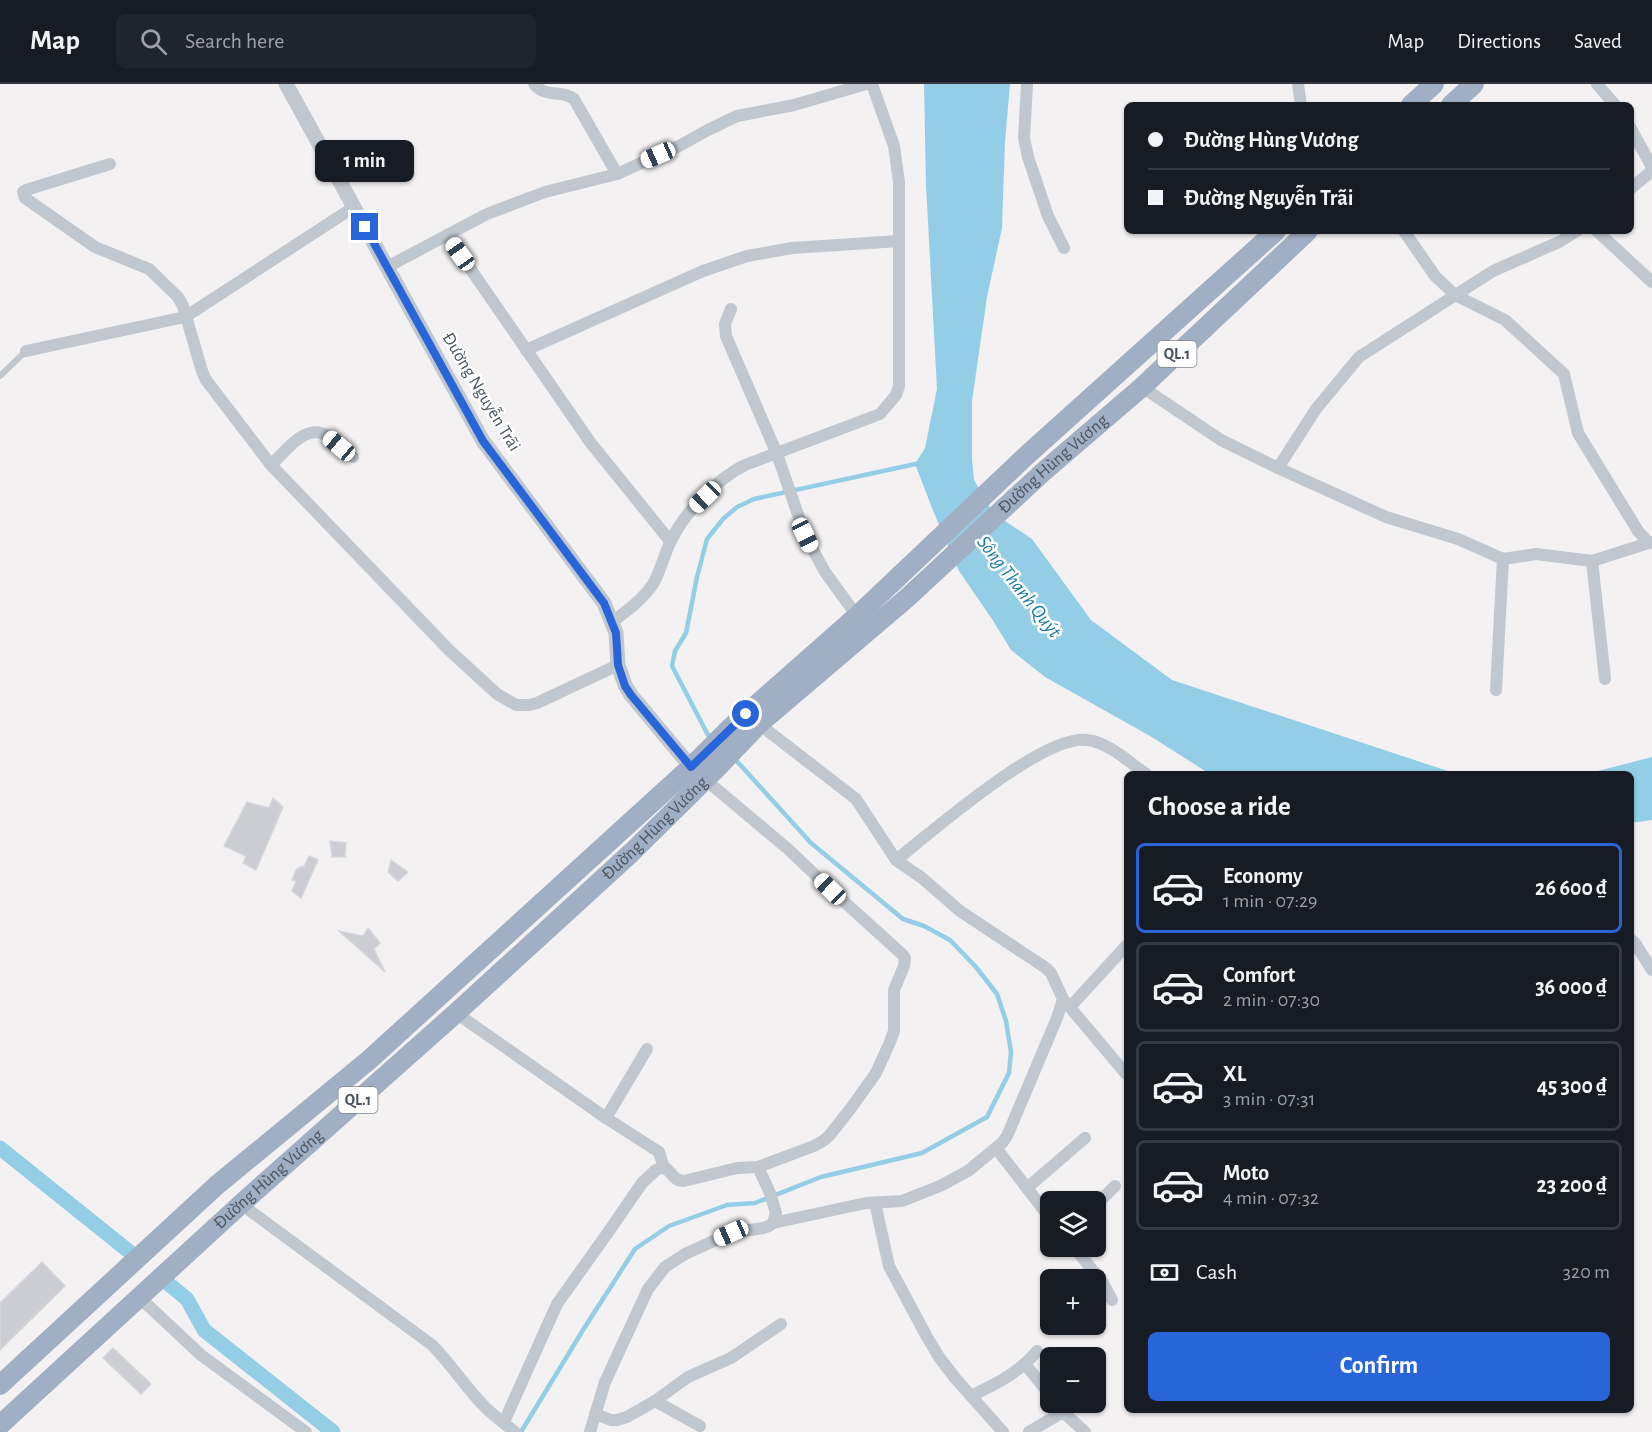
<!DOCTYPE html>
<meta charset="utf-8">
<style>
:root{--surface:#171b24;--page:#20242c;--text:#f1f3f6;--muted:#9ea1a6;--line:#363941;--accent:#2765d8}
body{margin:0;font-family:"Alegreya Sans",sans-serif;background:var(--page);color:var(--text);height:100vh;display:flex;flex-direction:column;font-size:22px;white-space:nowrap}
*{box-sizing:border-box;margin:0}
p{font-size:20px;color:var(--muted)}
.icon{flex:none;width:33px;height:33px;fill:none;stroke:currentColor;stroke-width:2;stroke-linecap:round;stroke-linejoin:round}
.map{position:relative;flex:1;overflow:hidden}
.panel{position:absolute;left:1124px;top:687px;width:510px;height:642px;display:flex;flex-direction:column;background:var(--surface);border-radius:9px;box-shadow:0 2px 4px #0004}
.panel>*{flex:none}
.guide{position:absolute;left:1124px;top:18px;width:510px;height:132px;border-radius:9px;box-shadow:0 2px 4px #0004;display:grid;align-content:center;height:132px;padding:0 24px;background:var(--surface)}
.buttons{position:absolute;left:1040px;top:1107px;display:grid;gap:12px}
.buttons a{display:grid;place-items:center;width:66px;height:66px;border-radius:9px;background:var(--surface);box-shadow:0 2px 4px #0004;font-size:30px}
.end{position:absolute;width:27px;height:27px;margin:-14px;border:8px solid #2765d8;background:#fff;box-shadow:0 0 0 3px #fff}
.from{border-radius:50%}
.bubble{position:absolute;height:42px;border-radius:9px;background:var(--surface);box-shadow:0 2px 4px #0004;font-size:20px;font-weight:700;line-height:42px;text-align:center}
.car{position:absolute;width:18px;height:36px;margin:-18px -9px;border-radius:8px;box-shadow:0 0 4px 2px #0007;background:linear-gradient(#fff 24%,#345 0 40%,#fff 0 76%,#345 0 86%,#fff 0)}
.guide b{display:flex;align-items:center;gap:21px;height:57px;font-size:22px}
.guide b+b{border-top:2px solid var(--line)}
.guide i{width:15px;height:15px;background:var(--text)}
ul{padding:0;list-style:none}
li{display:flex;align-items:center;gap:18px;height:90px;margin:0 12px 9px;padding:0 12px;border:3px solid var(--line);border-radius:9px}
li div{flex:1}
li b{display:block;font-size:22px}
li em{font-style:normal;font-weight:700}
li.active{border-color:var(--accent)}
li>.icon{width:54px;height:54px;stroke-width:1.5}
h2{padding:0 24px;font-size:27px;line-height:72px}
.pay{display:flex;align-items:center;gap:15px;height:66px;padding:0 24px;font-size:22px}
.pay p{margin-inline-start:auto}
.primary-button{display:flex;gap:12px;margin-top:auto;padding:12px 24px}
.primary-button a{flex:1;height:69px;border-radius:9px;background:var(--accent);color:#fff;font-size:24px;font-weight:700;line-height:69px;text-align:center}
header{display:flex;align-items:center;gap:36px;box-sizing:border-box;height:84px;padding:0 30px;background:var(--surface);border-bottom:2px solid var(--line)}
header strong{font-size:28px}
nav{display:flex;gap:33px;margin-inline-start:auto;font-size:21px}
.search{width:420px;height:54px;background:var(--page);display:flex;align-items:center;gap:15px;box-sizing:border-box;padding:0 21px;border-radius:9px;color:var(--muted);font-size:22px}
.map>svg:first-child{display:block}
.water{fill:#94cee6}
.lines{fill:none;stroke-linecap:round;stroke-linejoin:round}
.stream{stroke:#94cee6;stroke-width:4.5}
.canal{stroke:#94cee6;stroke-width:15}
.building{fill:#cbcdd3;stroke:#d6d7dc;stroke-width:1.5}
.service{stroke:#c0c7ce;stroke-width:6}
.minor{stroke:#c0c7ce;stroke-width:12}
.tertiary{stroke:#c0c7ce;stroke-width:15}
.trunk{stroke:#a0afc4;stroke-width:20}
.route{stroke:#2765d8;stroke-width:8}
.labels{text-anchor:middle;dominant-baseline:central;stroke-width:5;stroke-linejoin:round;paint-order:stroke}
.shield{fill:#fff;stroke:#80878e;stroke-width:1.5}
.shield-label{font-size:16px;font-weight:bold;fill:#4a535d}
.street-label{font-size:18px;fill:#4a535d;stroke:#fff}
.water-label{font-size:20px;font-style:italic;fill:#177aa3;stroke:#fff}
</style>
<header>
<strong>Map</strong>
<div class="search"><svg class="icon" aria-label="search" viewBox="0 0 24 24"><circle cx="10" cy="10" r="6"/><path d="M15 15l6 6"/></svg>Search here</div>
<nav><a>Map</a><a>Directions</a><a>Saved</a></nav>
</header>
<div class="map">
<svg width="1652" height="1348" viewBox="0 0 1652 1348">
<rect width="100%" height="100%" fill="#f3f1f1"/>
<g class="water">
<polygon points="924,0 1010,0 1005,58 1002,144 987,213 972,317 972,375 974,396 991,425 1002,435 1032,455 1091,536 1172,596 1457,690 1210,690 1150,652 1045,593 1011,566 992,535 959,487 934,429 915,380 925,364 937,305 926,101"/>
<polygon points="1652,673 1652,736 1631,739 1630,690 1563,690 1590,689"/>
</g>
<g class="lines">
<g class="stream">
<polyline points="712,654 708,651 672,582 675,567 686,549 697,493 707,455 723,435 737,423 754,415 920,379"/>
<polyline points="521,1348 583,1246 635,1165 669,1142 727,1121 755,1119 821,1093 922,1069 987,1033 1009,989 1011,968 1006,937 997,910 976,883 950,856 924,842 903,835 811,759 734,674"/>
</g>
<g class="canal">
<polyline points="0,1064 131,1169"/>
<polyline points="165,1197 187,1215 204,1246 333,1348"/>
</g>
</g>
<g class="building">
<polygon points="273,714 283,723 256,786 243,779 246,772 224,762 247,718 269,724"/>
<polygon points="330,757 346,759 345,773 332,773"/>
<polygon points="309,772 318,776 301,814 292,807 296,797 292,796 296,786 302,782 304,783"/>
<polygon points="391,776 408,788 398,797 388,788"/>
<polygon points="368,844 380,859 374,865 385,888 339,847 363,852"/>
<polygon points="42,1178 65,1202 0,1266 0,1219"/>
<polygon points="113,1264 151,1300 141,1310 103,1274"/>
</g>
<g class="lines">
<polyline class="service" points="0,292 26,267"/>
<g class="minor">
<path d="M534 0C547 15 560 5 574 15L617 90"/>
<polyline points="1027,0 1024,54 1028,73 1048,132 1064,164"/>
<polyline points="1298,0 1301,21"/>
<polyline points="1597,0 1615,21"/>
<polyline points="1630,43 1652,83"/>
<polyline points="110,80 26,106 23,108 25,114 95,163 149,185 178,213 183,222 202,287 206,296 271,381 449,566 497,610 516,621 529,621 537,619 618,581"/>
<polyline points="1630,105 1652,87"/>
<polyline points="1404,147 1435,192 1455,211 1505,236 1564,290 1578,349 1638,447 1649,459"/>
<polyline points="1597,147 1652,198"/>
<polyline points="447,151 590,358 670,457"/>
<polyline points="387,183 487,130 545,108 617,90 679,62 708,46 737,32 794,21 866,0"/>
<polyline points="731,225 725,240 726,252 777,370 805,451 825,488 857,532"/>
<polyline points="526,266 703,187 747,172 792,164 899,157"/>
<polyline points="26,267 185,233 354,123"/>
<polyline points="1142,303 1221,356 1278,384 1386,433 1458,455 1503,475 1536,470 1592,477 1652,458"/>
<path d="M271 381C284 369 305 339 326 351 336 356 344 366 353 373"/>
<polyline points="1278,384 1316,325 1359,273 1493,187 1559,158 1577,147"/>
<polyline points="1592,477 1605,595"/>
<path d="M612 538C627 527 643 515 653 500 661 487 664 470 671 457 683 430 718 394 745 381L880 330 896 311 899 302V98L894 62 872 0"/>
<polyline points="1496,606 1503,475"/>
<polyline points="759,640 856,715 896,776 922,794 960,827 1046,884 1051,889 1063,915 1057,934 1007,1052 1002,1059 968,1087 940,1102 902,1117 866,1119 773,1139"/>
<path d="M896 776C933 747 1043 650 1087 656 1108 658 1129 678 1146 690"/>
<polyline points="1630,855 1635,859 1652,886"/>
<polyline points="1063,915 1126,990"/>
<polyline points="1070,923 1126,862"/>
<polyline points="456,929 606,1034 659,1068 664,1084"/>
<polyline points="606,1034 647,965"/>
<polyline points="996,1064 1050,1134"/>
<polyline points="1027,1104 1085,1054"/>
<polyline points="875,1119 889,1182 927,1253 939,1273 955,1294 1003,1348"/>
<path d="M241 1120 432 1261C451 1280 466 1304 485 1323 494 1332 505 1340 515 1348"/>
<polyline points="1095,1122 1115,1102"/>
<polyline points="1073,1162 1103,1199 1112,1216"/>
<polyline points="139,1213 201,1271 306,1348"/>
<polyline points="1025,1280 1050,1311"/>
<path d="M971 1312C996 1300 1019 1289 1037 1267"/>
<polyline points="655,1317 700,1342"/>
<polyline points="1056,1318 1063,1328 1085,1348"/>
<polyline points="595,1330 611,1336 617,1336 627,1333 655,1317 688,1293 731,1274 781,1240"/>
<path d="M504 1338 557 1220 609 1147 642 1099 656 1086 661 1084 667 1085C673 1091 675 1097 684 1097L737 1084 758 1083 814 1062 823 1057 829 1052 851 1024 876 989 890 958 894 947V906L904 882 905 874 903 871 830 805 788 765 701 692"/>
<polyline points="590,1348 605,1298 648,1205 665,1183 685,1170 731,1149 763,1144 769,1142 773,1139 776,1129 770,1109 758,1083"/>
<polyline points="1029,1348 1063,1328"/>
</g>
<polyline class="tertiary" points="286,0 483,357 604,519 616,549 618,581 625,601 631,611 691,683"/>
<g class="trunk">
<polyline points="1411,21 1434,0"/>
<polyline points="1451,21 1474,0"/>
<polyline points="0,1301 217,1101 369,976 691,683 730,644 857,532 1027,371 1276,147"/>
<path id="s1" d="M0 1341 241 1120 456 929 631 769 714 687 759 640 907 514 1043 388 1142 303 1308 147"/>
</g>
</g>
<g class="lines">
<polyline class="route" points="365,143 483,357 604,519 616,549 618,581 625,602 631,611 691,683 746,630"/>
</g>
<g class="labels">
<g class="shield">
<rect x="1157.5" y="257" width="39" height="26" rx="4.5"/>
<rect x="338.5" y="1003" width="39" height="26" rx="4.5"/>
</g>
<g class="shield-label">
<text x="1177" y="270">QL.1</text>
<text x="358" y="1016">QL.1</text>
</g>
<g class="street-label">
<text transform="translate(481 308) rotate(59)">Đường Nguyễn Trãi</text>
<text stroke="none"><textPath href="#s1" startOffset="1426">Đường Hùng Vương</textPath></text>
<text stroke="none"><textPath href="#s1" startOffset="886">Đường Hùng Vương</textPath></text>
<text stroke="none"><textPath href="#s1" startOffset="364">Đường Hùng Vương</textPath></text>
</g>
<g class="water-label">
<text transform="translate(1019 503) rotate(52)">Sông Thanh Quýt</text>
</g>
</g>
</svg>
<div class="buttons">
<a><svg class="icon" aria-label="layers" viewBox="0 0 24 24"><path d="M12 4l9 5-9 5-9-5zM3 14l9 5 9-5"/></svg></a>
<a>+</a>
<a>−</a>
</div>
<i class="end from" style="left:746px;top:630px"></i>
<i class="end" style="left:365px;top:143px"></i>
<div class="bubble" style="left:315px;top:56px;width:99px">1 min</div>
<i class="car" style="left:658px;top:71px;rotate:246deg"></i>
<i class="car" style="left:460px;top:170px;rotate:325deg"></i>
<i class="car" style="left:339px;top:362px;rotate:310deg"></i>
<i class="car" style="left:705px;top:413px;rotate:226deg"></i>
<i class="car" style="left:805px;top:451px;rotate:154deg"></i>
<i class="car" style="left:830px;top:805px;rotate:314deg"></i>
<i class="car" style="left:731px;top:1149px;rotate:246deg"></i>
<div class="guide">
<b><i class="from"></i>Đường Hùng Vương</b>
<b><i></i>Đường Nguyễn Trãi</b>
</div>
<section class="panel">
<h2>Choose a ride</h2>
<ul>
<li class="active"><svg class="icon" aria-label="car" viewBox="0 0 24 24"><path d="M5 17H2v-5l4-1 3-4h7l3 4 3 1v5h-3M9 17h6M6 11h13"/><circle cx="7" cy="17" r="2"/><circle cx="17" cy="17" r="2"/></svg><div><b>Economy</b><p>1 min · 07:29</p></div><em>26 600 ₫</em></li>
<li><svg class="icon" aria-label="car" viewBox="0 0 24 24"><path d="M5 17H2v-5l4-1 3-4h7l3 4 3 1v5h-3M9 17h6M6 11h13"/><circle cx="7" cy="17" r="2"/><circle cx="17" cy="17" r="2"/></svg><div><b>Comfort</b><p>2 min · 07:30</p></div><em>36 000 ₫</em></li>
<li><svg class="icon" aria-label="car" viewBox="0 0 24 24"><path d="M5 17H2v-5l4-1 3-4h7l3 4 3 1v5h-3M9 17h6M6 11h13"/><circle cx="7" cy="17" r="2"/><circle cx="17" cy="17" r="2"/></svg><div><b>XL</b><p>3 min · 07:31</p></div><em>45 300 ₫</em></li>
<li><svg class="icon" aria-label="car" viewBox="0 0 24 24"><path d="M5 17H2v-5l4-1 3-4h7l3 4 3 1v5h-3M9 17h6M6 11h13"/><circle cx="7" cy="17" r="2"/><circle cx="17" cy="17" r="2"/></svg><div><b>Moto</b><p>4 min · 07:32</p></div><em>23 200 ₫</em></li>
</ul>
<div class="pay"><svg class="icon" aria-label="cash" viewBox="0 0 24 24"><path d="M3 7h18v10H3z"/><circle cx="12" cy="12" r="2"/></svg>Cash<p>320 m</p></div>
<div class="primary-button"><a>Confirm</a></div>
</section>
</div>
